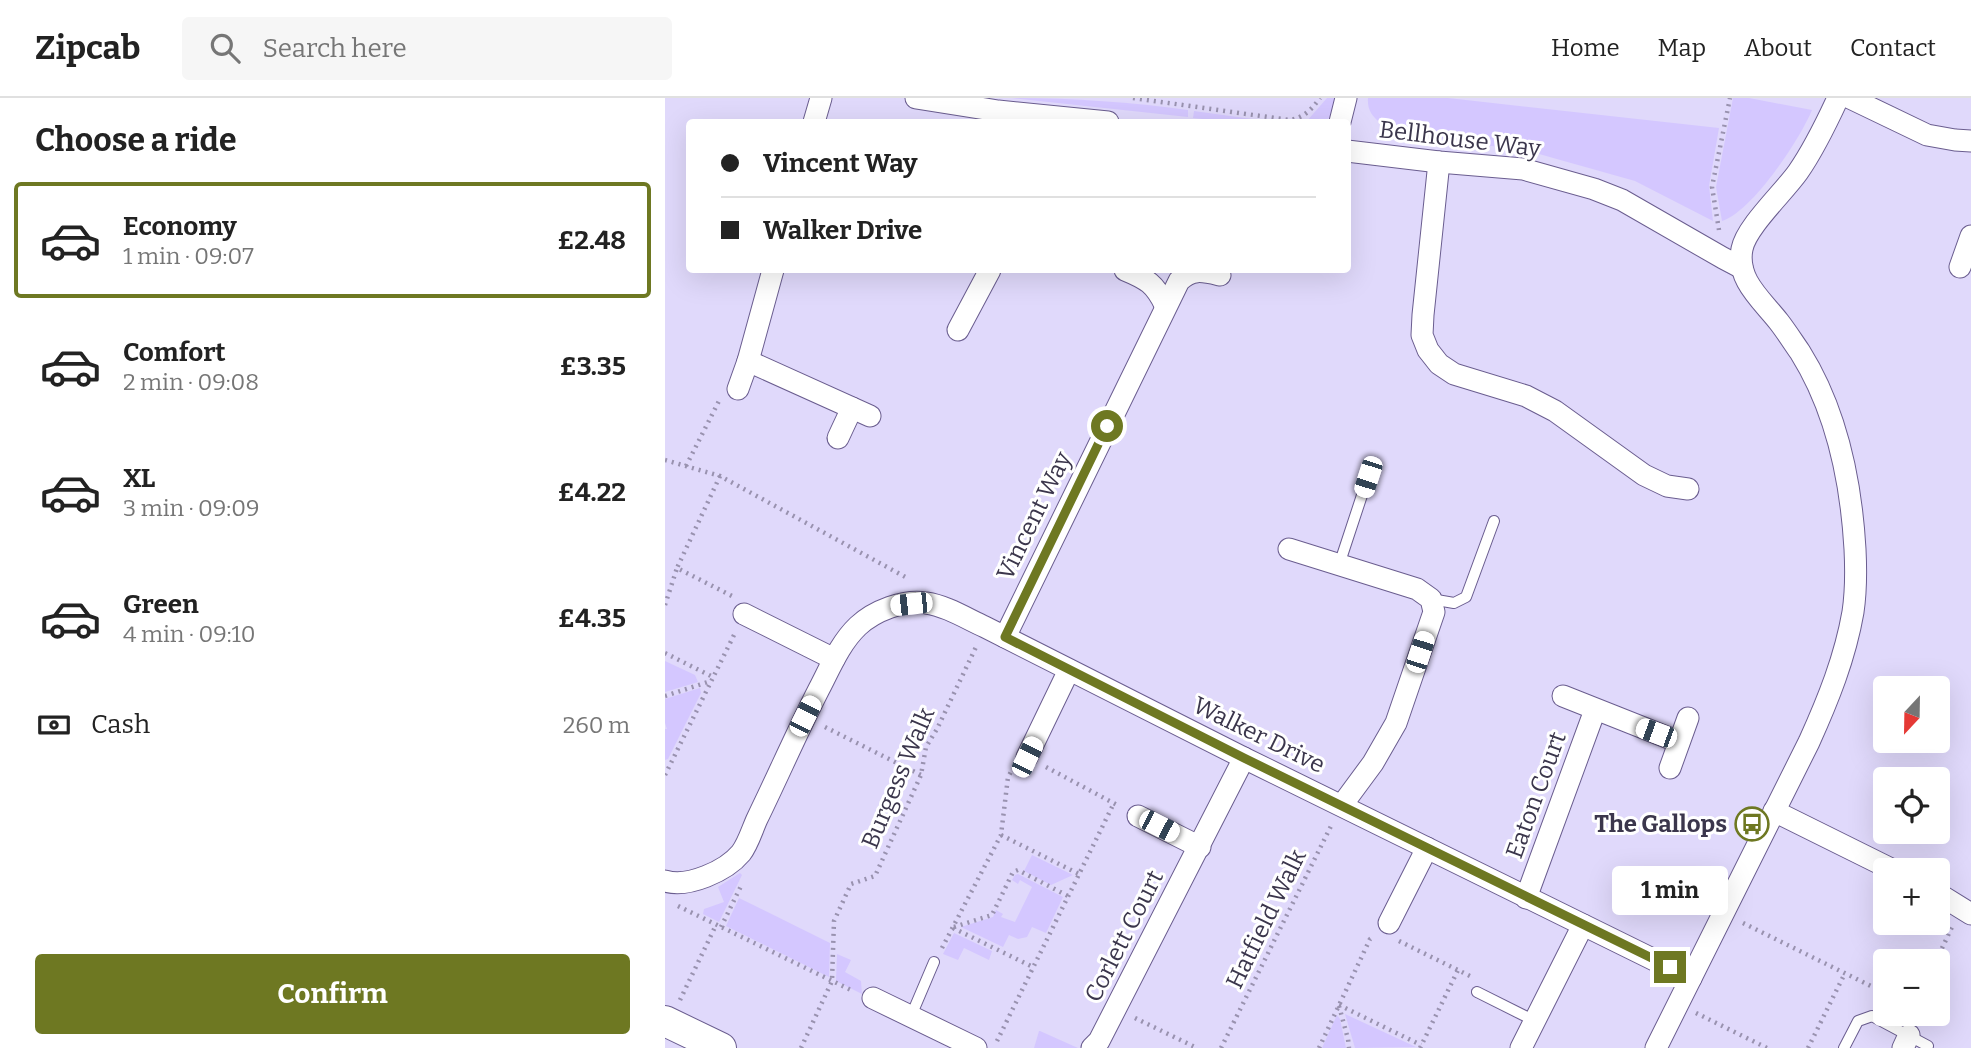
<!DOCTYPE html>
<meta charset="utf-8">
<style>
:root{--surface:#fff;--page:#f6f6f6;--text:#222;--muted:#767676;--line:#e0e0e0;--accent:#6e7822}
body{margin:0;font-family:Bitter,serif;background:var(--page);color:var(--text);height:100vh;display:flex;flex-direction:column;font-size:26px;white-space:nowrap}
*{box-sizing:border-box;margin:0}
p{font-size:23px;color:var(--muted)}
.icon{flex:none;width:38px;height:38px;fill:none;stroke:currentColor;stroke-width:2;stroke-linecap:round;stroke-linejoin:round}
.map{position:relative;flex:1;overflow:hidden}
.panel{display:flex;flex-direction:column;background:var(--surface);width:665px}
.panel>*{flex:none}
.guide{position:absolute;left:21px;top:21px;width:665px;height:154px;border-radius:7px;box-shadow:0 7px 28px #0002;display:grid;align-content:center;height:154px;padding:0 35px;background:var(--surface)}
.needle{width:46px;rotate:202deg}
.fabs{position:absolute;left:1208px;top:578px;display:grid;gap:14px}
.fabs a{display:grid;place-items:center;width:77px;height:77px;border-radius:7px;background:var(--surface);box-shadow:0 7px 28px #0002;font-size:35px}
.end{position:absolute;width:32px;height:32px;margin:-16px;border:9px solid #6e7822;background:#fff;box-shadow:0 0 0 4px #fff}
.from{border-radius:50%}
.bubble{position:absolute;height:49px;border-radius:7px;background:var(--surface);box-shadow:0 7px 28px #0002;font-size:23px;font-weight:700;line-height:49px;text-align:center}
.car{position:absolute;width:21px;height:42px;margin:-21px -10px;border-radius:9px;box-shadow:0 0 5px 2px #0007;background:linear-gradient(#fff 24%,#345 0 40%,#fff 0 76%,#345 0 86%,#fff 0)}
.guide b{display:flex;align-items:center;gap:24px;height:66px;font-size:26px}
.guide b+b{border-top:2px solid var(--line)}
.guide i{width:18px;height:18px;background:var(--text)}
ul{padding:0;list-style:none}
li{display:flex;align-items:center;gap:21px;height:116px;margin:0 14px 10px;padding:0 21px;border:4px solid transparent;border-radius:7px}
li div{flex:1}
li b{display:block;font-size:26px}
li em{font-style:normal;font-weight:700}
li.selected{border-color:var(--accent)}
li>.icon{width:63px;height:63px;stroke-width:1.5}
h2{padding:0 35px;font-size:32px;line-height:84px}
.pay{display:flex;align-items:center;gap:18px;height:77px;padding:0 35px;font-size:26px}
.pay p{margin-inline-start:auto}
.cta{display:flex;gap:14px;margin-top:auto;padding:14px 35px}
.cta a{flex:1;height:80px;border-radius:7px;background:var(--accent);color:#fff;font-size:28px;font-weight:700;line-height:80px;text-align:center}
header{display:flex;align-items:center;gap:42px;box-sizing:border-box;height:98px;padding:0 35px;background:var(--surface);border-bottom:2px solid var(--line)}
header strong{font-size:33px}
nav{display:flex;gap:38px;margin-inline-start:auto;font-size:24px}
.search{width:490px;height:63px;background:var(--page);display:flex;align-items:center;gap:18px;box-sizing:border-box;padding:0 24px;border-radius:7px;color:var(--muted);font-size:26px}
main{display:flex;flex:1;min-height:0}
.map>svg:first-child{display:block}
.green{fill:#d4c7ff}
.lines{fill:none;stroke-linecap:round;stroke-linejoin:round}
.lane-casing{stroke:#6a5d8f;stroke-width:12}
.street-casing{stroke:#6a5d8f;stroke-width:23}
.secondary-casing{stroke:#6a5d8f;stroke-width:32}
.path{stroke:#9992af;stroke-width:4.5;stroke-dasharray:2 5;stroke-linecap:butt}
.lane{stroke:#fff;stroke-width:10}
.street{stroke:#fff;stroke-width:21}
.secondary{stroke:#fff;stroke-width:30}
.route{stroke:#6e7822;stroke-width:9}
.labels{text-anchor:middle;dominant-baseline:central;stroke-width:6;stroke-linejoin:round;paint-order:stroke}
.street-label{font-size:24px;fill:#3b364c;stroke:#fff}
.poi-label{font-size:24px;font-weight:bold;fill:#3b364c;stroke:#fff;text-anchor:end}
</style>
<header>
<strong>Zipcab</strong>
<div class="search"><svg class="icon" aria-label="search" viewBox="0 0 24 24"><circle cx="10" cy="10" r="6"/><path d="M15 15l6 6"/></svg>Search here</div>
<nav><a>Home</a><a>Map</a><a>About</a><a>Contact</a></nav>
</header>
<main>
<section class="panel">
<h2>Choose a ride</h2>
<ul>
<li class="selected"><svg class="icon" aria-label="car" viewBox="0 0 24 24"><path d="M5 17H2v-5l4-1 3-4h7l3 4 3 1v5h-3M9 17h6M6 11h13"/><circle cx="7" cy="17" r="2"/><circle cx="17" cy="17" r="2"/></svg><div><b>Economy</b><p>1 min · 09:07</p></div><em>£2.48</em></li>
<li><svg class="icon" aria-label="car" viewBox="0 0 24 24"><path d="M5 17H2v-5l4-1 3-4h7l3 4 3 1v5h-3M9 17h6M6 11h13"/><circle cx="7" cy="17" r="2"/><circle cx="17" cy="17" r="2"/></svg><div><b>Comfort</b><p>2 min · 09:08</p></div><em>£3.35</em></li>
<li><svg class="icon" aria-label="car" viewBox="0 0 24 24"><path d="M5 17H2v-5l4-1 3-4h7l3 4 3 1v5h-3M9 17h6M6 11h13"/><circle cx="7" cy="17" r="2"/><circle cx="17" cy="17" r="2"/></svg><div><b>XL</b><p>3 min · 09:09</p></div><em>£4.22</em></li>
<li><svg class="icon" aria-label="car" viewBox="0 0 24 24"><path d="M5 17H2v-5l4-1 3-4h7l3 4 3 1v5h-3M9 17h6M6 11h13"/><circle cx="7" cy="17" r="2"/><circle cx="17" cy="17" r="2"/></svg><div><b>Green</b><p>4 min · 09:10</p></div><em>£4.35</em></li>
</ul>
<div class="pay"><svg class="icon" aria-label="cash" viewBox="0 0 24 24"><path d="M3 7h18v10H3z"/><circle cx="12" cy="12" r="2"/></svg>Cash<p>260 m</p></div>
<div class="cta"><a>Confirm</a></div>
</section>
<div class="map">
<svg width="1306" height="950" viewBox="0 0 1306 950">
<rect width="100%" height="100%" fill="#e0d9fb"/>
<g class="green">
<path d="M347 0C406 0 465 4 523 12V19Z"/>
<polygon points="662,0 673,0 666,18 659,24 641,24"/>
<path d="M703 0H783L1054 30 1044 88 1048 123 970 83 867 54 779 41 716 25C707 19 702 11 703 0Z"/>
<path d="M1068 0H1084L1147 12C1135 41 1088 113 1057 123L1051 89Z"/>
<polygon points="529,13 609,24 564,24 528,20"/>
<polygon points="0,563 30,577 33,584 0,594"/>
<polygon points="35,590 36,595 3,661 0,662 0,631 2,631 0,625 0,601"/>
<polygon points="367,757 408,777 386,787 359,773"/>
<polygon points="75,775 77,777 54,824 38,816 39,811 59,804 53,789"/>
<polygon points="353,776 398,799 381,835 367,829 362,839 353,841 344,837 338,849 296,829 328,819 331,812 338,816 336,819 350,824 367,789 355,782 353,786 347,782 350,777"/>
<polygon points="74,800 165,845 164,879 61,828"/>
<polygon points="289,835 327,853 324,862 299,850 293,862 278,856"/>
<polygon points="172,856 186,862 180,874 196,883 197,896 171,883"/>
<polygon points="680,916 751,949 690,950"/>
<polygon points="672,917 675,921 681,950 657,950"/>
<polygon points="374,933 375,933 413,950 369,950"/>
</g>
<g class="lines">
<defs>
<g id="lane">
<polyline points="674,467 703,379"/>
<polyline points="766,501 789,505 801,499 829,423"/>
<polyline points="812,894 870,923"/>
<polyline points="246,918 269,864"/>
<polyline points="1179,950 1193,923 1207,918 1263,948"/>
</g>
<g id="street">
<polyline points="251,0 333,13 443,24"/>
<polyline points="1185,0 1262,37 1290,42 1306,43"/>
<polyline points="149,24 156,0"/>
<polyline points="675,24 681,0"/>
<polyline points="682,53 774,64 858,71 929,91 957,102 1058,160 1077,170"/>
<polyline points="774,64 758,217 757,237 763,252 774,266 789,276 861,298 890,313 979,377 1002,388 1023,391"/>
<polyline points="1295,169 1306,138"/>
<path d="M460 172C482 181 490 186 500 207"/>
<polyline points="293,232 325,172"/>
<polyline points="83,263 205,318"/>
<polyline points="73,291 83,263 108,172"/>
<polyline points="173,340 187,310"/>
<polyline points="624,451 752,491 766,501 769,514 731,625 708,665 677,707"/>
<polyline points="79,516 169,561"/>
<path d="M340 539 514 183C527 170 538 173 555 177"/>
<polyline points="898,598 1014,644"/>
<polyline points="362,659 404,572"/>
<polyline points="1005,670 1023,620"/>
<polyline points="1109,713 1228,772"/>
<polyline points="473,718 535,749"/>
<path d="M0 783C23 790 61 773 76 755 83 746 87 732 92 721 113 678 132 634 154 591 165 570 175 545 193 528 209 513 239 501 261 505 282 508 302 521 320 529L579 660 1026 880"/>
<polyline points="1272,795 1306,816"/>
<polyline points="861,800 930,612"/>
<polyline points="724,825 762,750"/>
<polyline points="208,900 311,950"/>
<polyline points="427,950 434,943 579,660"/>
<polyline points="856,950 918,827"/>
<path d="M991 950 1144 644C1163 602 1180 560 1188 514 1191 494 1191 471 1190 451 1186 382 1172 313 1135 254 1128 244 1121 233 1114 224 1097 202 1071 182 1077 151 1081 129 1119 94 1133 74 1149 51 1161 26 1173 0"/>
<polyline points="1238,950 1244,937"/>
</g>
<polyline id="secondary" points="0,923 56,950"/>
</defs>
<use href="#lane" class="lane-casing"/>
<use href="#street" class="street-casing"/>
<use href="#secondary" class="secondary-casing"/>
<g class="path">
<path d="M468 0 624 22C639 20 647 11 655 0"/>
<polyline points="1054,132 1047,89 1065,0"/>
<polyline points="0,362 55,378 244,481"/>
<polyline points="21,368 55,301"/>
<polyline points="55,378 12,470 67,498"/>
<polyline points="0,507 12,470"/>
<polyline points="0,555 48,579"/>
<polyline points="0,598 46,583"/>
<polyline points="160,629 256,677"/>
<polyline points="381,669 454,708"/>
<polyline points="0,677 70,535"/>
<polyline points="336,737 414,776"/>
<polyline points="13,808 188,893"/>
<polyline points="1078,825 1214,892 1220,896"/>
<polyline points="56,829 77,786"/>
<polyline points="289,829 327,817 348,774 353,772 403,798"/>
<polyline points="288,830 368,869"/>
<polyline points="734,843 805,878"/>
<polyline points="277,850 336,737 343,679 347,672"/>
<polyline points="1271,863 1287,829"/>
<polyline points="15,902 51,827"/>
<polyline points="674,907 756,947"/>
<polyline points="674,908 683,941 684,950"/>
<polyline points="1031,915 1102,950"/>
<polyline points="470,920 532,950"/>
<polyline points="332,943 449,705"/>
<polyline points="136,950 167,883 169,823 186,786 210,778 256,677 261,649 272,631 311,549"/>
<polyline points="556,950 666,728"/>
<polyline points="654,950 705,841 708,839"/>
<polyline points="755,950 793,872"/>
<polyline points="1143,950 1180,875"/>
</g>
<use href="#lane" class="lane"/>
<use href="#street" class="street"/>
<use href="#secondary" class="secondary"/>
</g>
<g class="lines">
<polyline class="route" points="442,328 340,539 579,660 1005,869"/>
</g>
<defs>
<symbol id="bus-ring" viewBox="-11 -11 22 22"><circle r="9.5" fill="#fff" stroke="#6e7822" stroke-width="1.5"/><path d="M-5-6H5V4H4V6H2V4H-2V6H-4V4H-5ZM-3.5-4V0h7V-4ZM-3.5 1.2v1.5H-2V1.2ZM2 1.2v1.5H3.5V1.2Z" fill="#6e7822"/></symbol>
</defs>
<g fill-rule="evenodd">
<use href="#bus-ring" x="1068" y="707" width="38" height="38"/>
</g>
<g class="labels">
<g class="street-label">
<text transform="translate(795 41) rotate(7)">Bellhouse Way</text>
<text transform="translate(369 418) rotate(-64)">Vincent Way</text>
<text transform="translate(594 637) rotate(26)">Walker Drive</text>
<text transform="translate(233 680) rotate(-67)">Burgess Walk</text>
<text transform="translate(871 697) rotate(-70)">Eaton Court</text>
<text transform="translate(601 821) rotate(-64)">Hatfield Walk</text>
<text transform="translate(459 838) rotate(-63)">Corlett Court</text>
</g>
<g class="poi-label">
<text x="1062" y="726">The Gallops</text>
</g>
</g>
</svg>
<div class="fabs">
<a><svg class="needle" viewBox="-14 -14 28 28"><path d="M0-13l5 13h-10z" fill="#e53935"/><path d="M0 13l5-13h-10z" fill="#767676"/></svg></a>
<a><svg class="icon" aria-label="locate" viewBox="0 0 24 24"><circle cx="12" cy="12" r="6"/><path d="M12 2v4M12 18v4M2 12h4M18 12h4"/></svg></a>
<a>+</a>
<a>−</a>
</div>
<i class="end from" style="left:442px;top:328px"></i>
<i class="end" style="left:1005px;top:869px"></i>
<div class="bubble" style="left:947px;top:768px;width:116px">1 min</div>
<i class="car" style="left:703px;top:379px;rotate:198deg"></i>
<i class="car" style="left:246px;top:506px;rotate:264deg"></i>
<i class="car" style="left:755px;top:554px;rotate:18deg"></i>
<i class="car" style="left:140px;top:618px;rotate:27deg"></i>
<i class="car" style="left:991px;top:635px;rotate:290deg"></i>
<i class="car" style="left:362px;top:659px;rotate:26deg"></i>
<i class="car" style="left:494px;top:728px;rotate:117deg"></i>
<div class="guide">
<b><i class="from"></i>Vincent Way</b>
<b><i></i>Walker Drive</b>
</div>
</div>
</main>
